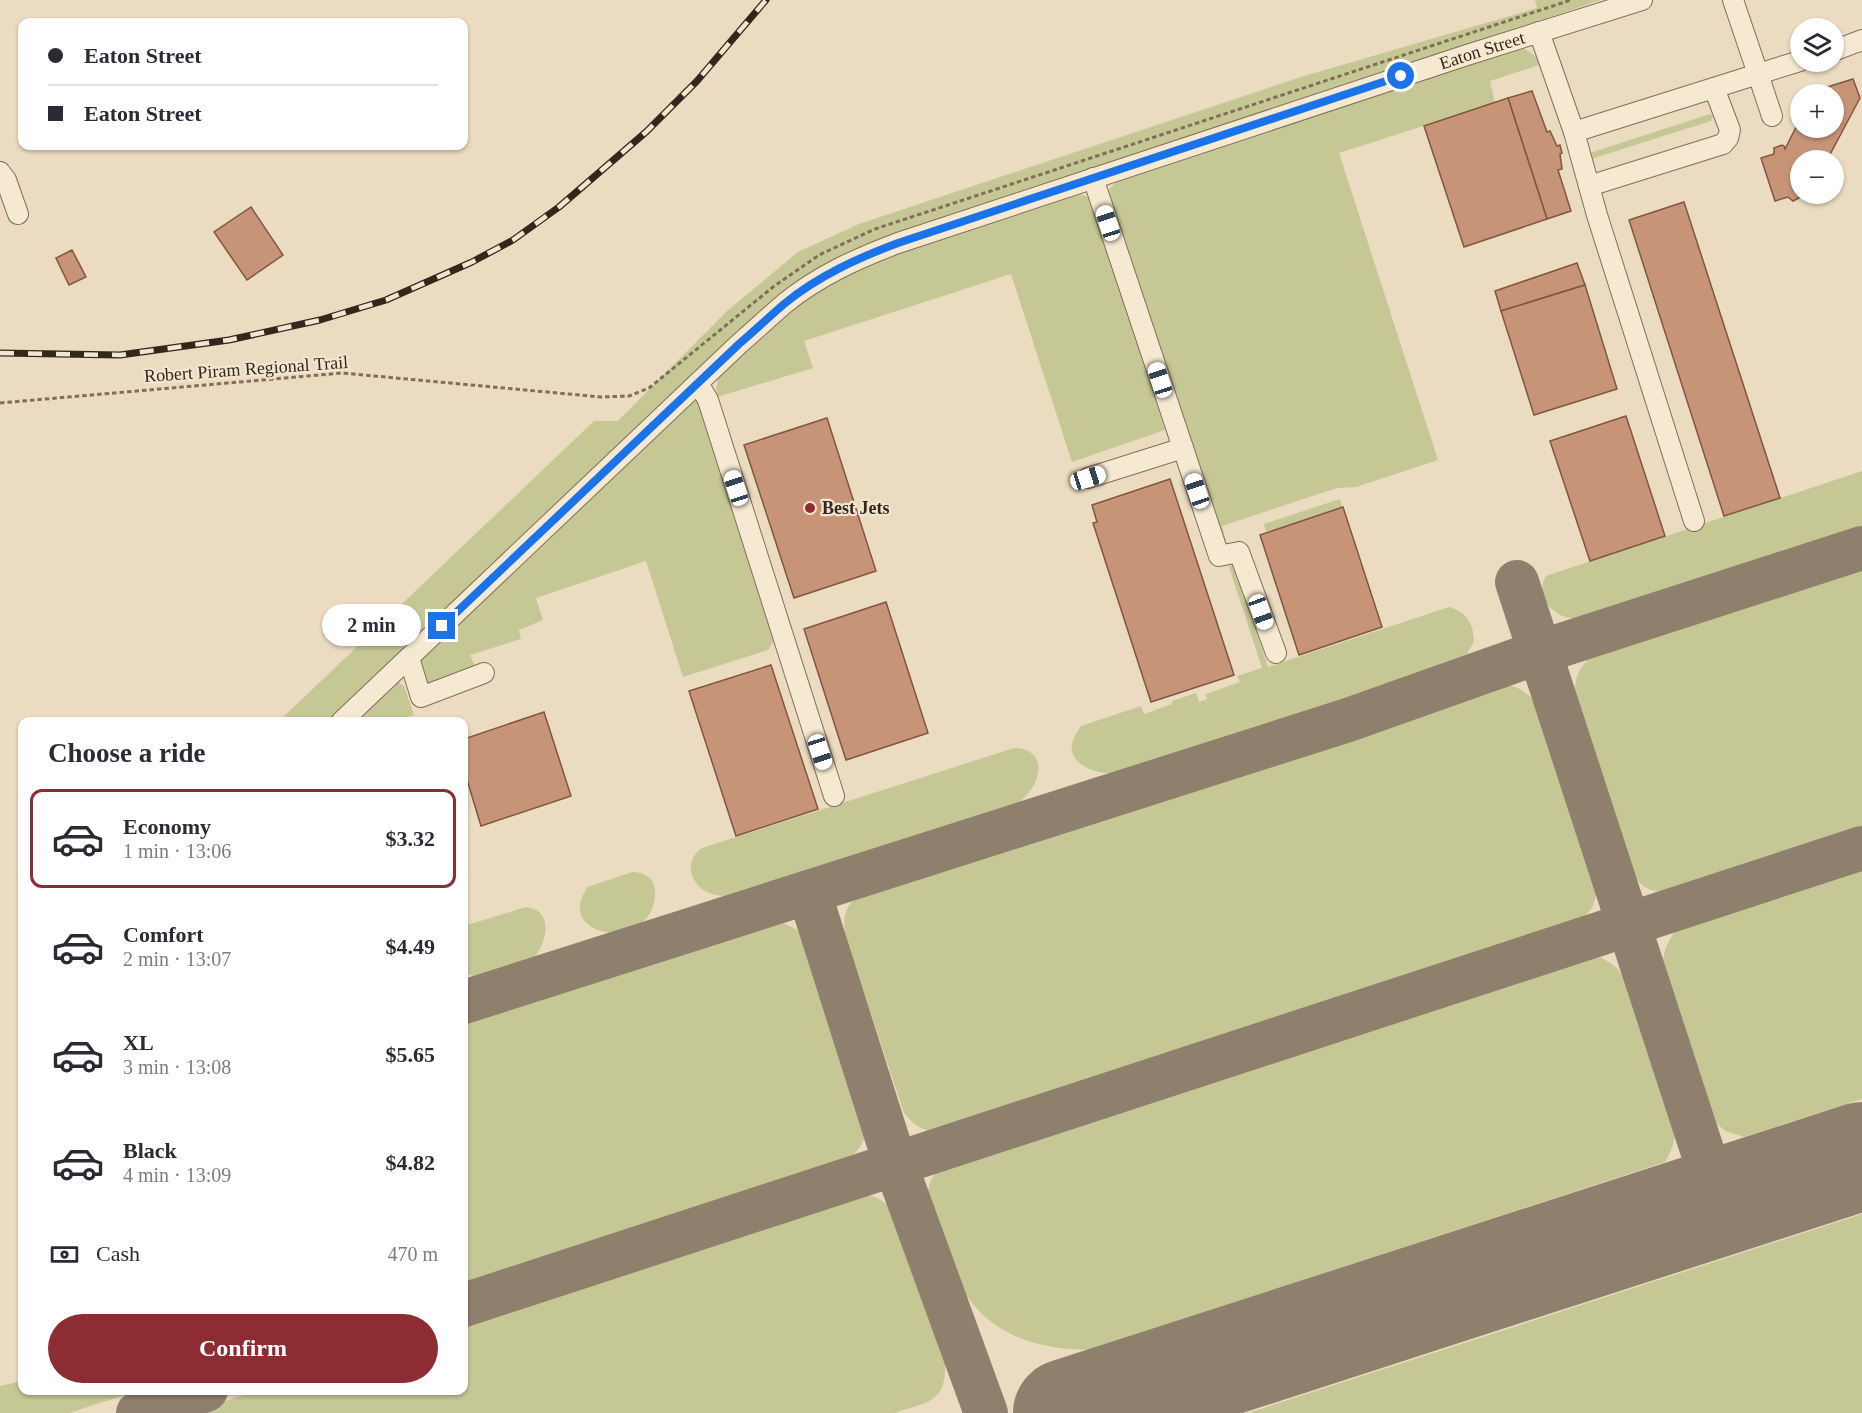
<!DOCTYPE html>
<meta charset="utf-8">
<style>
:root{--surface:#fff;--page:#f2f2f3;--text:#2b2b33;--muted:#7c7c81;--line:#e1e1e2;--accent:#8e2c33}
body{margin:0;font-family:Georgia,serif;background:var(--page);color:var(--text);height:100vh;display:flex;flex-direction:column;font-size:22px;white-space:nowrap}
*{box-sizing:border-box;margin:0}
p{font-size:20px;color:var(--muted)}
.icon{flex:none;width:33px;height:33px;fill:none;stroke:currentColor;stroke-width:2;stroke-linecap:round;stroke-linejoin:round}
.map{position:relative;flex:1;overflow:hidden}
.side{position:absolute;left:18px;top:717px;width:450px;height:678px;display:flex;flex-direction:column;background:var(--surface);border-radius:12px;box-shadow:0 2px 4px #0004}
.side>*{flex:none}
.top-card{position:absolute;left:18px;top:18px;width:450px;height:132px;border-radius:12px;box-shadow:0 2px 4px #0004;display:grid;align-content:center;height:132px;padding:0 30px;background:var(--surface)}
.fabs{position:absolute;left:1790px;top:18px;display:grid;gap:12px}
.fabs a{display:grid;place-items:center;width:54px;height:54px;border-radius:50%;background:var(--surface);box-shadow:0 2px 4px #0004;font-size:30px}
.end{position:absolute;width:27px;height:27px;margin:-14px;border:8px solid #1a73e8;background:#fff;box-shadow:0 0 0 3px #fff}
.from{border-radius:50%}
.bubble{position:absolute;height:42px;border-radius:21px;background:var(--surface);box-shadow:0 2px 4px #0004;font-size:20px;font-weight:800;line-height:42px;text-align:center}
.car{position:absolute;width:18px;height:36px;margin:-18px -9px;border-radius:8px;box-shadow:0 0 4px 2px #0007;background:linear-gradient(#fff 24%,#345 0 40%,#fff 0 76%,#345 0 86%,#fff 0)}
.top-card b{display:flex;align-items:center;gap:21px;height:57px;font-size:22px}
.top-card b+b{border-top:2px solid var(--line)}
.top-card i{width:15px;height:15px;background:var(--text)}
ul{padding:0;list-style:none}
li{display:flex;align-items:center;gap:18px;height:99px;margin:0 12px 9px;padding:0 18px;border:3px solid transparent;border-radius:12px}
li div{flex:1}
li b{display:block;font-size:22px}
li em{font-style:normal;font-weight:800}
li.selected{border-color:var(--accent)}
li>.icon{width:54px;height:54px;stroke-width:1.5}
h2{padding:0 30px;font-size:27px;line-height:72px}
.pay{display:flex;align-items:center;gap:15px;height:66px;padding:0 30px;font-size:22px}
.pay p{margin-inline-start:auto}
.cta{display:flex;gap:12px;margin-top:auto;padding:12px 30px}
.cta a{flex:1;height:69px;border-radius:36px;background:var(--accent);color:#fff;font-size:24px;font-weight:800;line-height:69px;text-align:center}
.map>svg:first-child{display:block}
.green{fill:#c5c895}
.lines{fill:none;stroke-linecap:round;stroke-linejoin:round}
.taxiway{stroke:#8f806e;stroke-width:44}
.runway{stroke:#8f806e;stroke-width:108}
.building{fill:#c79477;stroke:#815640;stroke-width:1.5}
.minor-casing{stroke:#836d59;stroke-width:22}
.path{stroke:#836d59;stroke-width:3;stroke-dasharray:4.5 3;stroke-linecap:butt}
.minor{stroke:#f6e9d2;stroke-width:20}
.rail-casing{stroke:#33261d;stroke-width:7}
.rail{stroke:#f3e6cf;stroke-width:4.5;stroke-dasharray:14;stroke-linecap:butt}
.route{stroke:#1a73e8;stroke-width:8}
.poi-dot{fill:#8e2c33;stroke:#f3e6cf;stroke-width:2}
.labels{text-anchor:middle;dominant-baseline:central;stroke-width:4.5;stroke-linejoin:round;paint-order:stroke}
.street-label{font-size:18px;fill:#33261d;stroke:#f3e6cf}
.poi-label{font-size:18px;font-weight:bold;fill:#33261d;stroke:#f3e6cf;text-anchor:start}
</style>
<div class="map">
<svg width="1862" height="1413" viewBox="0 0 1862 1413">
<rect width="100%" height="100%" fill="#ebdbc0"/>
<g class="green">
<polygon points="1535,0 1601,0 875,242 752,321 328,721 278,722 594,421 618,421 727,311 798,252 859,224 1301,77 1537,8"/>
<path d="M1525 49 1537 57 1539 65 1490 81 1495 103 1339 153 1438 460 1356 487 1337 488 1222 526 1227 544 1222 547 1108 195C1110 187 1113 184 1120 179L1514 50Z"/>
<polygon points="1710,114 1713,115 1711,121 1594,158 1590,159 1589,156 1590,153"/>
<path d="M1075 194C1083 194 1088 196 1093 202L1165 430 1072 462 1011 274 804 341 813 368 717 397 716 389 719 376 787 314 805 301 834 282 891 255Z"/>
<polygon points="695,401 699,403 776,638 768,650 683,677 646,561 536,598 543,620 519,630 521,639 470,655 476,668 431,684 426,684 418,665 420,659 690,404"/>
<path d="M1862 471V531L1588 618C1581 618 1572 619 1565 617 1547 611 1536 592 1546 576Z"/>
<polygon points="1340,499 1342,507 1266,532 1264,524"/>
<path d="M1234 563 1268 667 1449 607C1467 612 1473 623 1474 641L1465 658 1455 663 1111 773C1096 774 1068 764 1072 744 1073 738 1077 732 1081 726L1141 706 1144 714 1172 704V701L1196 693 1199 702 1207 699 1206 694 1240 682 1237 676 1262 668 1229 567Z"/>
<path d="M1862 568V832L1678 891C1649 894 1638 889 1628 861L1575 696C1574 677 1580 663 1597 653Z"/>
<polygon points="398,682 404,686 414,715 394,721 356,721"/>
<path d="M1500 685C1518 685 1528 692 1538 706L1595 877C1599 900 1594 911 1575 924L933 1131C920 1130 912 1123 904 1113L846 938C842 919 844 904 862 894Z"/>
<path d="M1014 748C1052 749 1040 790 1016 804L733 896C725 896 717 896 709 893 690 885 683 861 702 848Z"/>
<path d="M1862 870V1099L1744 1137 1725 1131 1712 1119 1710 1113 1663 969C1662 953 1667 943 1676 930Z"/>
<path d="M633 872C645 873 655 878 655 891 657 945 575 943 580 904 581 898 585 892 587 887Z"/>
<path d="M526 907C530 908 536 909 539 912 553 924 542 952 530 962 523 967 485 978 476 977 472 976 467 973 464 971V926Z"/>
<path d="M771 922C787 922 799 929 808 942L866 1122C867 1142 857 1155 840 1163L464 1283V1021Z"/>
<path d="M1600 957C1615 965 1624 973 1631 988L1675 1125C1676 1138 1672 1151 1665 1162L1088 1350C1053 1349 1022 1344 993 1323 981 1315 970 1301 962 1289 950 1269 944 1246 938 1224 935 1216 931 1207 929 1198 927 1187 931 1176 940 1170L1593 958Z"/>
<path d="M865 1195C878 1196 886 1203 895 1212L945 1362C947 1403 927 1402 894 1413H188L257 1391 464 1390V1324Z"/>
<polygon points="1862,1214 1862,1413 1248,1413"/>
<polygon points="22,1381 22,1390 137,1391 69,1413 0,1413 0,1386"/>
</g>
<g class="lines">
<g class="taxiway">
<polyline points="1517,582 1719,1202"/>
<polyline points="809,892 895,1163 986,1413"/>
<polyline points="464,1002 1348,720 1540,652 1862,548"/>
<polyline points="464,1305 1862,848"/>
<polyline points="138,1413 206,1390"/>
</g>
<polyline class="runway" points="1067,1413 1862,1156"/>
</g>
<g class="building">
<polygon points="1853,79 1860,98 1827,160 1800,160 1799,198 1793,201 1788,197 1775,201 1761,158 1774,154 1774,148 1782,145 1784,146 1785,149 1800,119 1800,128 1833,128 1833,94 1813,94 1814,91"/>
<polygon points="1532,91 1547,132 1550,131 1557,146 1560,145 1562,153 1560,154 1562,169 1558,170 1571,211 1547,219 1508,98"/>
<polygon points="1508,98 1547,219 1464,247 1424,126"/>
<polygon points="1684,202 1780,498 1724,516 1629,220"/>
<polygon points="251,207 283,255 247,280 214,232"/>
<polygon points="72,250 86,277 69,285 56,258"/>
<polygon points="1577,263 1585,285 1501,311 1495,291"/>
<polygon points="1585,285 1617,389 1534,415 1501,311"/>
<polygon points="1626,416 1665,536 1590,561 1550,441"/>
<polygon points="827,418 876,571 794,598 744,445"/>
<polygon points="1170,479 1234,675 1151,702 1093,523 1097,522 1092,505"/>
<polygon points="1343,507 1382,627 1299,655 1260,535"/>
<polygon points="886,602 928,733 846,760 804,629"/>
<polygon points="771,665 818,809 736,836 689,691"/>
<polygon points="544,712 571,796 481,826 464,770 464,739"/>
</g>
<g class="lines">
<defs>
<g id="minor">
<polyline points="1733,0 1758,74 1800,61"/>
<polyline points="1539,32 1574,132 1758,74 1772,116"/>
<polyline points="1833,51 1862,40"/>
<polyline points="1574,132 1597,215 1694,521"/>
<polyline points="0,172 6,180 18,214"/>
<polyline points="1093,178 1219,556 1239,552 1276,653"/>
<polyline points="1589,186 1723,144 1728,138 1730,130 1714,88"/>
<polyline points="698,383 708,400 834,796"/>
<polyline points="1088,478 1183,448"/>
<polyline points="409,658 421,697 484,673"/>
<path id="s1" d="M341 722 739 344C754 331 769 317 784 304 818 276 858 258 898 243L1467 55 1642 0"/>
</g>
</defs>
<use href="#minor" class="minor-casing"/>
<polyline class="path" points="0,403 342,373 601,397 629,396 649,388 773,287 819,255 875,229 1571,0"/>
<use href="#minor" class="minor"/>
<defs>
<polyline id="rail" points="0,353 120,355 229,340 320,320 386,300 472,262 513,240 559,207 646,132 697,81 766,0"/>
</defs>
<use href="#rail" class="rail-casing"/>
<use href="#rail" class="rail"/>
</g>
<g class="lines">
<path class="route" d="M442 626 739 344C754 331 769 317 784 304 818 276 858 258 898 243L1401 76"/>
</g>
<circle class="poi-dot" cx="810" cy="508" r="6"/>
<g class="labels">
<g class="street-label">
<text stroke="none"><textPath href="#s1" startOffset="1354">Eaton Street</textPath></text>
<text transform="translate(246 369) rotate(-4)">Robert Piram Regional Trail</text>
</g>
<g class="poi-label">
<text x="822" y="508">Best Jets</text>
</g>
</g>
</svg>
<div class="fabs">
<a><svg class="icon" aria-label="layers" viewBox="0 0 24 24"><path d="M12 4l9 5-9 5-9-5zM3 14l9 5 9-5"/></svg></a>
<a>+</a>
<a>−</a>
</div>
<i class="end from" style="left:1401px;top:76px"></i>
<i class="end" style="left:442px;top:626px"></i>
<div class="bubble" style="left:322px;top:604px;width:99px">2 min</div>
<i class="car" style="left:1108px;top:223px;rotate:342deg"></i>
<i class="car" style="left:1160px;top:380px;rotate:342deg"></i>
<i class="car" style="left:1088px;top:478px;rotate:73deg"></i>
<i class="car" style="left:736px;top:488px;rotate:342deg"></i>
<i class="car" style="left:1197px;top:491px;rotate:341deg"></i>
<i class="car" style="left:1261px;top:612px;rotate:160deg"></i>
<i class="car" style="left:820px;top:752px;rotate:162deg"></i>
<div class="top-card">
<b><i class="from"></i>Eaton Street</b>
<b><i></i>Eaton Street</b>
</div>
<section class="side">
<h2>Choose a ride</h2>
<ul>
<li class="selected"><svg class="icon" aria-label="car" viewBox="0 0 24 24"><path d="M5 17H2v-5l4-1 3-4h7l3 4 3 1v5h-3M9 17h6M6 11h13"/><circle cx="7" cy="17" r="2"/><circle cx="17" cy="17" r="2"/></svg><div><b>Economy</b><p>1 min · 13:06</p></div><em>$3.32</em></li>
<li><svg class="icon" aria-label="car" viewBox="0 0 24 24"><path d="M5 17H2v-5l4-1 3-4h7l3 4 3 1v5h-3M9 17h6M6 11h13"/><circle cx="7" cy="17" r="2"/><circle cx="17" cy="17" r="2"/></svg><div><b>Comfort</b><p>2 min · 13:07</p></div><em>$4.49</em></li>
<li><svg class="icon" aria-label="car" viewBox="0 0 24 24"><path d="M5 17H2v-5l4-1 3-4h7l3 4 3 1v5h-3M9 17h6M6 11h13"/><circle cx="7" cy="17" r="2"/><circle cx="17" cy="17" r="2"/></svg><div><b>XL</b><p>3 min · 13:08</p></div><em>$5.65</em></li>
<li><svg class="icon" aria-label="car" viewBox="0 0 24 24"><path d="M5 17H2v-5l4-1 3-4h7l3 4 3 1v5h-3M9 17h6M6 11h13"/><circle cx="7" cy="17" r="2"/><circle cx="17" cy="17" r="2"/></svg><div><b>Black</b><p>4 min · 13:09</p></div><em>$4.82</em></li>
</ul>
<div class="pay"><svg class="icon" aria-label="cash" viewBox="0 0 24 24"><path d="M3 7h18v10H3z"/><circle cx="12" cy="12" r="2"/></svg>Cash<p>470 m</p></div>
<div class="cta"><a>Confirm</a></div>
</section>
</div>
